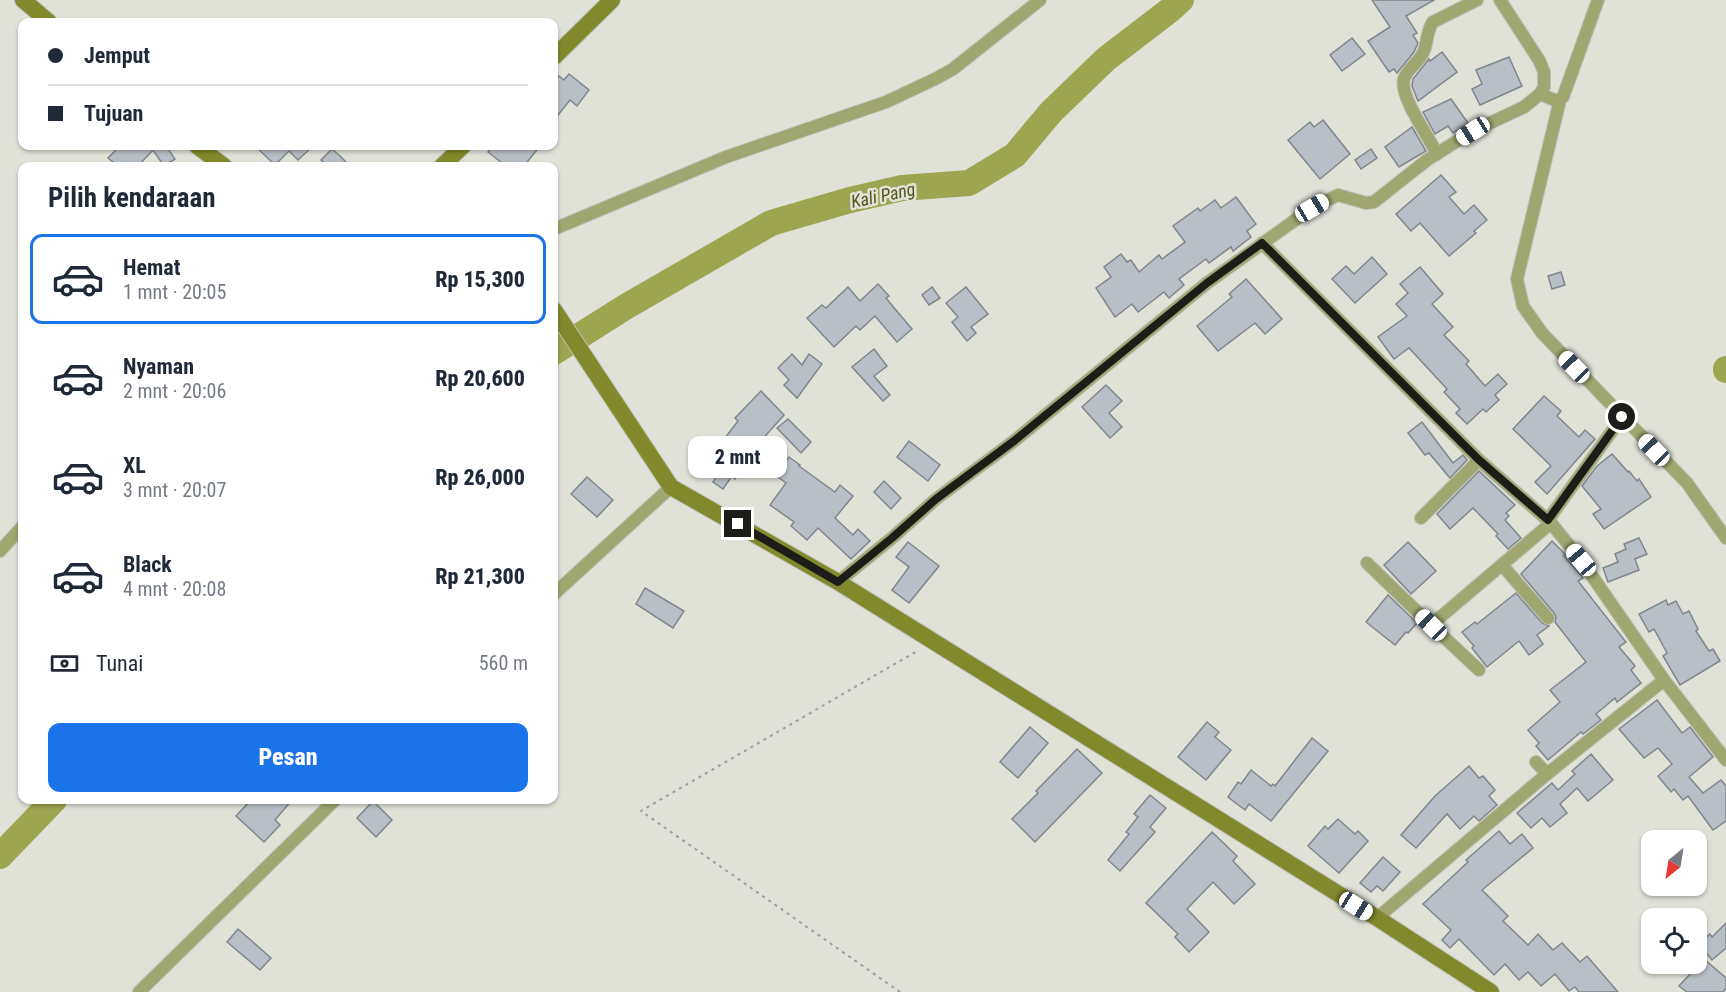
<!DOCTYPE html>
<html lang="id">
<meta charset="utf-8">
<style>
:root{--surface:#fff;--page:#f2f2f3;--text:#1f2937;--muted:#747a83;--line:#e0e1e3;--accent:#1a73e8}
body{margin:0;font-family:"Roboto Condensed",sans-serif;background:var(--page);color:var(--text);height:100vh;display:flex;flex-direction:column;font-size:22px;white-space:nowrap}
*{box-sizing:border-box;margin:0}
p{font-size:20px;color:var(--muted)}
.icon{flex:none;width:33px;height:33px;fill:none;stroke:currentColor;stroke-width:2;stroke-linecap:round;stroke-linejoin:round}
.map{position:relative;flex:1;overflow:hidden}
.side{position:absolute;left:18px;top:162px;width:540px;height:642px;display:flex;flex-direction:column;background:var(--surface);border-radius:12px;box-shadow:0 2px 4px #0004}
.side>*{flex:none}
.top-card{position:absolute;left:18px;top:18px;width:540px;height:132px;border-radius:12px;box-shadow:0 2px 4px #0004;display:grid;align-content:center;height:132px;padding:0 30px;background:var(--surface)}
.needle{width:39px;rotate:210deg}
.controls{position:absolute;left:1641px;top:830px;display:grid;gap:12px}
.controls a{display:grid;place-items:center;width:66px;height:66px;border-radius:12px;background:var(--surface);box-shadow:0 2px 4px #0004;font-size:30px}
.end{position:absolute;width:27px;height:27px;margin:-14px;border:8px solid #1c1d19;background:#fff;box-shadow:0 0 0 3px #fff}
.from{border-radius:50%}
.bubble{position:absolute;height:42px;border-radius:12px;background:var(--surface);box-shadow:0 2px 4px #0004;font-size:20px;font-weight:800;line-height:42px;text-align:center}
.car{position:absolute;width:18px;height:36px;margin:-18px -9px;border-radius:8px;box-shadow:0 0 4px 2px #0007;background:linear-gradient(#fff 24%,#345 0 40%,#fff 0 76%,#345 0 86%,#fff 0)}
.top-card b{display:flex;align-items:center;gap:21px;height:57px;font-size:22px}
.top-card b+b{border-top:2px solid var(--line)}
.top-card i{width:15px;height:15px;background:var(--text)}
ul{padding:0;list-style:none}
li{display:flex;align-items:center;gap:18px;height:90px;margin:0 12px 9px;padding:0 18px;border:3px solid transparent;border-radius:12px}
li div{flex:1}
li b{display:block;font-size:22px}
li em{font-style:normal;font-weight:800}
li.selected{border-color:var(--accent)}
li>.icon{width:54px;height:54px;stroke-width:1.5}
h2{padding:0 30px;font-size:27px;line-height:72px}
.pay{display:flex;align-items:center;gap:15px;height:66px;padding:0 30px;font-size:22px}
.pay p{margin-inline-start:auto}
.action{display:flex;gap:12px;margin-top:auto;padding:12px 30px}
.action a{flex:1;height:69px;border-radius:12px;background:var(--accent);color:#fff;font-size:24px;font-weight:800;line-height:69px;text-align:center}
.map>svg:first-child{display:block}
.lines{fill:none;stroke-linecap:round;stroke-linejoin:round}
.river{stroke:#9ea551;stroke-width:26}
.building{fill:#b8bfc6;stroke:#80868d;stroke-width:1.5}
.street-casing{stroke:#bdbfb6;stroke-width:14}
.secondary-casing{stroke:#bdbfb6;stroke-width:18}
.path{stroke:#9d9f97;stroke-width:2;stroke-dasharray:3 4.5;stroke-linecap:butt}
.street{stroke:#a0a66f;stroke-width:12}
.secondary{stroke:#82892c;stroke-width:16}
.route{stroke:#1c1d19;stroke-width:8}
.labels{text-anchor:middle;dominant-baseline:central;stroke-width:5;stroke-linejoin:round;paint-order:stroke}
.water-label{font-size:18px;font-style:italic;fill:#525618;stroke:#e0e2d8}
</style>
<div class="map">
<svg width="1726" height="992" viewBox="0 0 1726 992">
<rect width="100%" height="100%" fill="#e0e2d8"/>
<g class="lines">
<g class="river">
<polyline points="554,352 627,306 771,223 850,200 902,188 969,183 1015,155 1051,112 1106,59 1170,10 1181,0"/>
<polyline points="1726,369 1726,370"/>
<polyline points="0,856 54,800"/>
</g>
</g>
<g class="building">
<polygon points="1372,0 1434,0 1406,16 1417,33 1413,35 1418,43 1414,52 1397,73 1394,69 1389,72 1368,41 1390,27"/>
<polygon points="1352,38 1365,54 1342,71 1330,55"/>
<polygon points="1442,52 1457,72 1418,101 1412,86 1413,79 1429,59 1430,61"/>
<polygon points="1509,57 1522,86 1480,105 1472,89 1482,84 1476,70"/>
<polygon points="569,74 589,90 577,106 570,100 554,120 554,82 559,76 564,80"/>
<polygon points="1451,99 1468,123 1453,133 1448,126 1435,134 1423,112"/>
<polygon points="1323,120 1350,154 1320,179 1288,140 1310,122 1314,127"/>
<polygon points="1412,127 1426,151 1399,167 1385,147"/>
<polygon points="120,146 166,146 175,159 164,166 153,150 138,166 118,166 108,158"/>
<polygon points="255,146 313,146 298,160 289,151 275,165"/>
<polygon points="493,146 540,146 524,166 506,166 488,152"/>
<polygon points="332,149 339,155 350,166 328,166 321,160"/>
<polygon points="1371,149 1377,158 1361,169 1355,160"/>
<polygon points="1441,175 1456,192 1449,197 1464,214 1474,205 1487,220 1474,231 1476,233 1449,256 1420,223 1411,231 1396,214"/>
<polygon points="1236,197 1256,224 1247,231 1251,237 1233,251 1231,247 1209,263 1206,259 1179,279 1184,285 1169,298 1164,292 1138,312 1132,304 1115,317 1096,288 1111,277 1104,267 1121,254 1127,262 1131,260 1139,272 1159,255 1162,259 1185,242 1173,226 1198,208 1200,211 1215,200 1221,208"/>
<polygon points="1372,257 1387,274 1355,303 1332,279 1346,266 1354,274"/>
<polygon points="1420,267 1443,294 1432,304 1453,327 1444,335 1469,361 1466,364 1485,386 1498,374 1507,384 1495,395 1499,400 1486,412 1483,409 1467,424 1456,413 1460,409 1444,392 1447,389 1409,348 1394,359 1378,337 1407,316 1396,304 1408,293 1400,284"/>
<polygon points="1561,272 1565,285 1552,289 1548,276"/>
<polygon points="1246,279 1282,319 1265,334 1255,323 1218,351 1197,326 1232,297 1229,294"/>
<polygon points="878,284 889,296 886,298 895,309 912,329 897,342 875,316 860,330 856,326 834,347 807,318 822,305 826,308 848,287 860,301"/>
<polygon points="932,287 940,298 929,305 922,295"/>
<polygon points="966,287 988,314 971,327 976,333 967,341 952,322 958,317 946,303"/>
<polygon points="874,349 887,366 874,376 890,395 883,401 852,367"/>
<polygon points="792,354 802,365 809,354 822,364 797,398 784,385 789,380 778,368"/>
<polygon points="1106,385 1122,401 1109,413 1122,427 1110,438 1082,407"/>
<polygon points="761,391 784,415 751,452 753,454 735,479 732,476 723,489 713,482 723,466 711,456 738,421 735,418"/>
<polygon points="1544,396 1561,411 1557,416 1579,437 1585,430 1595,439 1547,494 1535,482 1551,466 1513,429"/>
<polygon points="788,419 811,442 801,453 777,428"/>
<polygon points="1422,422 1453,463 1463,455 1467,460 1450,478 1429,453 1425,455 1408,433"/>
<polygon points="909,441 940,465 928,481 897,457"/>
<polygon points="1612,454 1628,472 1629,471 1637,481 1639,479 1651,497 1604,529 1593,514 1601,509 1582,486 1597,466"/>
<polygon points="789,457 800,465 799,466 835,492 840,485 853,496 835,518 853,535 858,529 870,541 851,559 818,528 807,540 791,526 794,522 770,505 786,483 775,475"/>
<polygon points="1479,471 1515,505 1506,513 1509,516 1505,520 1521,538 1508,549 1496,536 1498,534 1473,508 1450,529 1437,514"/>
<polygon points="587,477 613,500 597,517 571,494"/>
<polygon points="884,481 901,498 891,509 874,492"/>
<polygon points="1639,538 1647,554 1635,559 1639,570 1608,582 1603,568 1618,562 1615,554 1626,549 1624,544"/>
<polygon points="1552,541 1566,555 1564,556 1583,578 1578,581 1626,642 1619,647 1635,666 1631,670 1641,683 1617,702 1615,698 1596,714 1601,720 1583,734 1581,732 1548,760 1536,746 1539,743 1528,730 1560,702 1550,690 1586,662 1555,622 1556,617 1554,613 1521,574"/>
<polygon points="908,542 939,566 909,603 892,590 909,567 896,557"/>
<polygon points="1408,542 1436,571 1411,594 1384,565"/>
<polygon points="645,588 684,611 673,628 636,604"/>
<polygon points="1516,593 1542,623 1549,626 1537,635 1543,644 1529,655 1519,641 1487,667 1472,648 1474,646 1462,632 1475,622 1477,624"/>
<polygon points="1388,595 1417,623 1408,633 1406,632 1395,645 1366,622"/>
<polygon points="1666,600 1668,605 1676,601 1683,614 1689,611 1698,629 1696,631 1709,651 1713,649 1720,661 1680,685 1663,656 1667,653 1654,629 1649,632 1639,614"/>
<polygon points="1657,700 1682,733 1690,727 1713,757 1689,777 1703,793 1721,780 1726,786 1726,821 1713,830 1688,796 1683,800 1674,789 1671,792 1658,776 1672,764 1658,748 1644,758 1619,729"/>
<polygon points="1207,722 1219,732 1215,737 1231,750 1206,780 1178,757"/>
<polygon points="1030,727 1048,743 1018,778 1000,762"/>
<polygon points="1312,738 1328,751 1271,821 1249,804 1245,810 1228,797 1238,782 1241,784 1251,770 1271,786 1273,784 1275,786"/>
<polygon points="1077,749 1102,773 1035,842 1012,819 1038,793 1036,791"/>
<polygon points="1591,754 1613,780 1588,801 1577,788 1560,804 1567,813 1550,827 1542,818 1531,828 1517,813 1552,783 1558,790 1575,774 1572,771"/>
<polygon points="1469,766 1479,778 1483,776 1495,790 1489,796 1497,805 1479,821 1474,816 1460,829 1447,814 1416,848 1401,835 1435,796"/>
<polygon points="1150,795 1166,808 1150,827 1155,832 1120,871 1108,860 1129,834 1126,832 1138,817 1134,814"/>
<polygon points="251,800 292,800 275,820 280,825 264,842 236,816"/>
<polygon points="373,801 392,820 376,837 357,818"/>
<polygon points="1338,819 1355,834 1358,831 1368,841 1339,873 1308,846 1325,826 1328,829"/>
<polygon points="1499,831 1510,844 1522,834 1533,848 1482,890 1508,916 1503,921 1528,945 1538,934 1553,950 1562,943 1580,962 1587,956 1618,992 1579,992 1575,987 1569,991 1555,974 1541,986 1528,972 1519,980 1505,964 1494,975 1459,939 1450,948 1442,940 1451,930 1423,904 1468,862 1466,860"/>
<polygon points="1212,832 1237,856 1233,861 1255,884 1234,904 1213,882 1187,909 1209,932 1189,952 1175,937 1178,934 1146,903"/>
<polygon points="1383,857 1400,872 1383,891 1377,886 1371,892 1360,883"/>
<polygon points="1726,923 1726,948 1712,960 1699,944 1710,934 1712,937"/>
<polygon points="238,929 271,958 260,970 227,942"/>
<polygon points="1704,959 1726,978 1726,988 1723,992 1687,992 1679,986"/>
</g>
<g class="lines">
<defs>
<g id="street">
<polyline points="1540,94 1557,101 1563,97 1598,0"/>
<polyline points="1560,100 1517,279 1523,306 1542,333 1687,483 1726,538"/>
<path d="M1437 154C1429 137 1399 96 1404 79 1407 69 1419 62 1423 53 1428 43 1426 31 1433 22L1477 0"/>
<polyline points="554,229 726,157 886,102 935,79 953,69 1040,0"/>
<polyline points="1262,243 1479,460 1551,523 1581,560 1664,680 1726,760"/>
<polyline points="1421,518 1479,460"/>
<polyline points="1548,520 1622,417"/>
<polyline points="0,551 22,527"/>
<polyline points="1367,563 1431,625"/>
<polyline points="1502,565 1548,618"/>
<polyline points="838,582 892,538 936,499 1014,441 1207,283 1312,208 1338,195 1366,203 1374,202 1427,160 1473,131 1524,107 1540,94 1544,87 1544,72 1539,60 1500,0"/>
<polyline points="554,594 671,487"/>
<polyline points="1479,670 1431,625 1551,523"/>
<polyline points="1536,762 1547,774"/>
<polyline points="1377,918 1547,774 1664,680"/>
<polyline points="139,992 335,800"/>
</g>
<g id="secondary">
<polyline points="23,0 49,22"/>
<polyline points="554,57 612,0"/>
<polyline points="197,146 224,166"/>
<polyline points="442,166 463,146"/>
<polyline points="554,310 671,487 838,582 1377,918 1491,992"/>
</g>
</defs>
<use href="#street" class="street-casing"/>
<use href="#secondary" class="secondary-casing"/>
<polyline class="path" points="900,992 641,811 919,650"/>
<use href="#street" class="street"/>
<use href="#secondary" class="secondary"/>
</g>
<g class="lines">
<polyline class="route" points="738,524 838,582 892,538 936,499 1014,441 1207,283 1262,243 1479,460 1548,520 1622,417"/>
</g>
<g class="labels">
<g class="water-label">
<text transform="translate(883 195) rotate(-12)">Kali Pang</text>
</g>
</g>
</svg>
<div class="controls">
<a><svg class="needle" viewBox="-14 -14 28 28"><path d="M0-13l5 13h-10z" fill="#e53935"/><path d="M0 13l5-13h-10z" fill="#747a83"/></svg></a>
<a><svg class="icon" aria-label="locate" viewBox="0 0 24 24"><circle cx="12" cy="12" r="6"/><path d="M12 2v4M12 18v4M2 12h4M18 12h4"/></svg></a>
</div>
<i class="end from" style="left:1622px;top:417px"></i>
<i class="end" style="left:738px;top:524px"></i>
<div class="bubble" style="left:688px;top:436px;width:99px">2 mnt</div>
<i class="car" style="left:1473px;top:131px;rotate:238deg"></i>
<i class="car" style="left:1312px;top:208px;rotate:59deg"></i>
<i class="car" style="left:1574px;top:367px;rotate:316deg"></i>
<i class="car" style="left:1654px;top:450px;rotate:316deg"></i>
<i class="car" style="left:1581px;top:560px;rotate:320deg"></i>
<i class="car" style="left:1431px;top:625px;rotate:314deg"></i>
<i class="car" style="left:1356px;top:906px;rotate:122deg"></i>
<div class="top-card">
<b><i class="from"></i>Jemput</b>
<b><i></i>Tujuan</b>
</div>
<section class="side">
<h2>Pilih kendaraan</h2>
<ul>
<li class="selected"><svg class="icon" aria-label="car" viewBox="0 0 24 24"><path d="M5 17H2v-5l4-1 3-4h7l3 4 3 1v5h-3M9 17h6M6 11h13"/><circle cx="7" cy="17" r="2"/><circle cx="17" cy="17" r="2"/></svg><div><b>Hemat</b><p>1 mnt · 20:05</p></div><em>Rp 15,300</em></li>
<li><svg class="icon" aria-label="car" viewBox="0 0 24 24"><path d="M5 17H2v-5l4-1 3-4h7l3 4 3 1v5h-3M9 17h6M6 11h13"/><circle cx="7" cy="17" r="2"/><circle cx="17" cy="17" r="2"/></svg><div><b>Nyaman</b><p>2 mnt · 20:06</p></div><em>Rp 20,600</em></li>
<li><svg class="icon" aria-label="car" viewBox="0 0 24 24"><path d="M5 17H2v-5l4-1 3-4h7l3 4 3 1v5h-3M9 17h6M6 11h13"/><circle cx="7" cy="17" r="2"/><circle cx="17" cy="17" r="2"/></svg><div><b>XL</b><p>3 mnt · 20:07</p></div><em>Rp 26,000</em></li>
<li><svg class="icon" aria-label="car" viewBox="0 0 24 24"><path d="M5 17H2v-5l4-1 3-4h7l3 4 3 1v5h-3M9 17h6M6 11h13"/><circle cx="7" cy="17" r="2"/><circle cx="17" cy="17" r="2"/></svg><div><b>Black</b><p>4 mnt · 20:08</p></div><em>Rp 21,300</em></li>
</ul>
<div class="pay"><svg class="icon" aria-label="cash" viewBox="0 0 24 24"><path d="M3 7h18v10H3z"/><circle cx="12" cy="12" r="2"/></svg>Tunai<p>560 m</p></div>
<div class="action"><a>Pesan</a></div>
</section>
</div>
